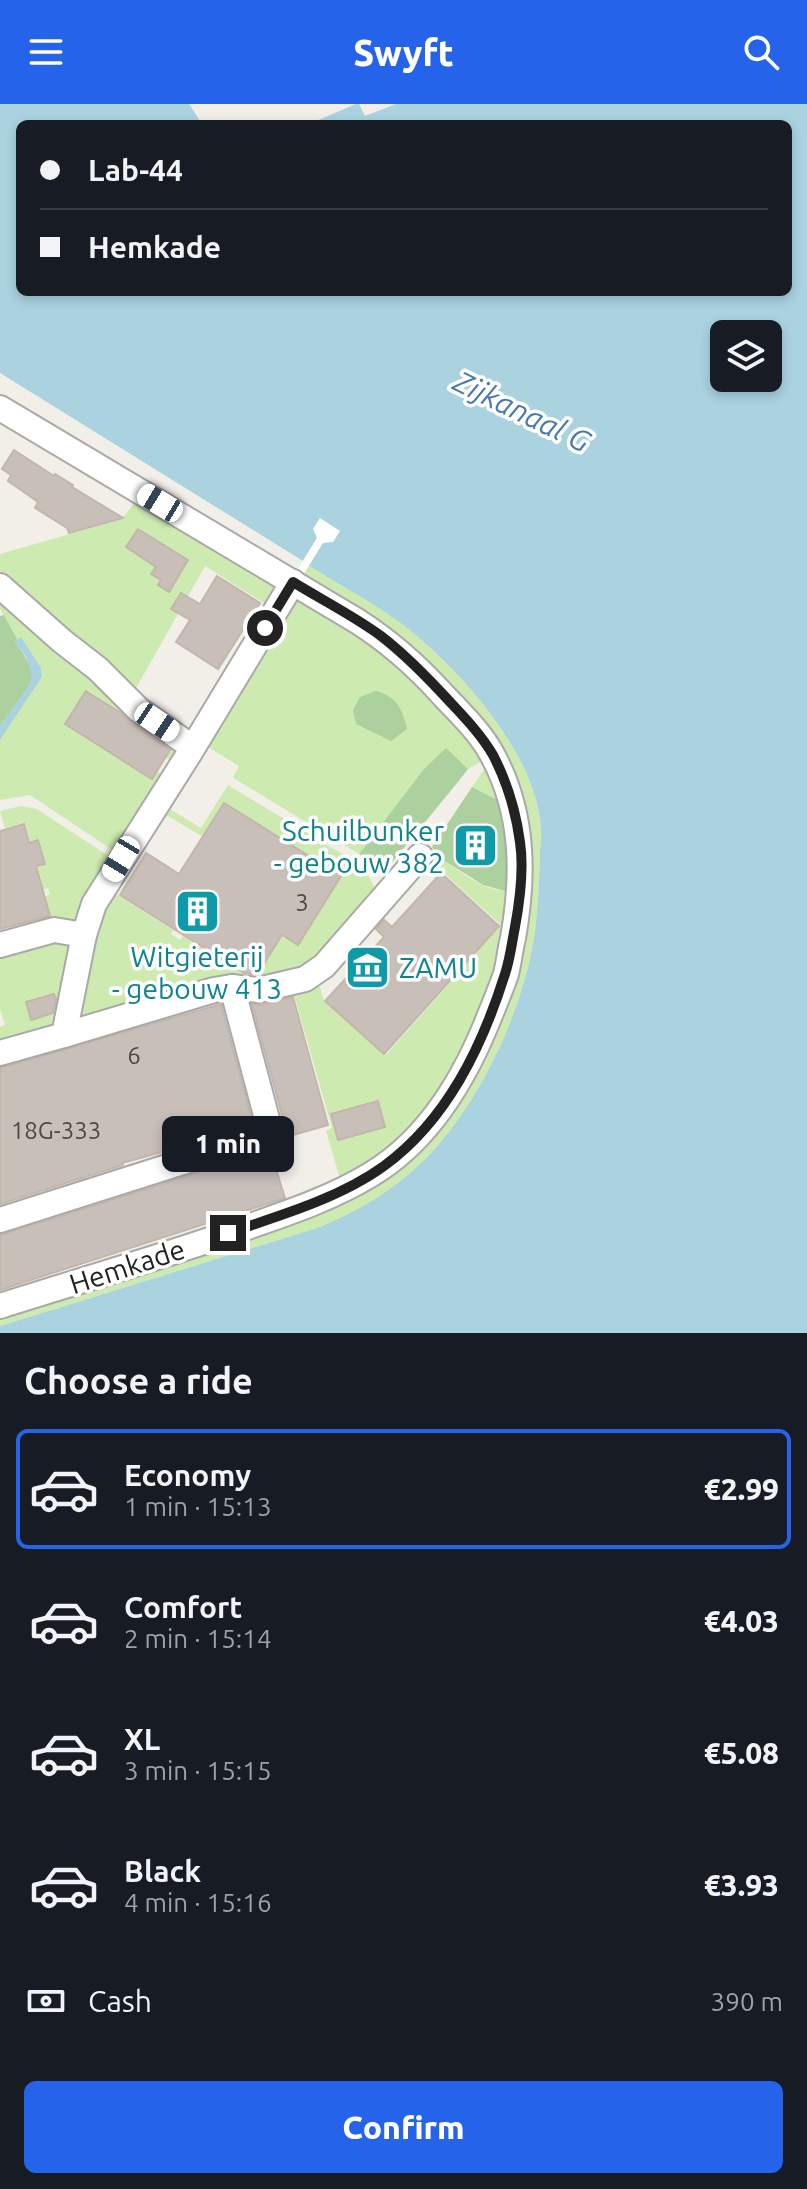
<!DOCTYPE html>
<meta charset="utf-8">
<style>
:root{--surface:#171b24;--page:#20242c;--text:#f1f3f6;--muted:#9ea1a6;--line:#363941;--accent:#2563eb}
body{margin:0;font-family:Ubuntu,sans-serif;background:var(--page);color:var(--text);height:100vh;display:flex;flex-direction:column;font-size:30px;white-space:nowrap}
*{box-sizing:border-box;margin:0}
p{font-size:26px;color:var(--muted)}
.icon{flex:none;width:44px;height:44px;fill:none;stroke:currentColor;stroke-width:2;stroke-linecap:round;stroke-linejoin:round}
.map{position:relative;height:1229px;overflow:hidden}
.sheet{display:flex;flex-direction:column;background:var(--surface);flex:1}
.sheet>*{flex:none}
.banner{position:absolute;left:16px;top:16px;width:776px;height:176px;border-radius:12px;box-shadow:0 4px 12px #0003;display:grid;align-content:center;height:176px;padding:0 24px;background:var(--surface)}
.buttons{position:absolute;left:710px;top:216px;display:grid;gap:16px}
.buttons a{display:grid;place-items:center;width:72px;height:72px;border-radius:12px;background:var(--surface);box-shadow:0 4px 12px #0003;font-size:40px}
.end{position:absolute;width:36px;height:36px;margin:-18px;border:10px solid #222;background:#fff;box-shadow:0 0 0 4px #fff}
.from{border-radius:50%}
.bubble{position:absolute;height:56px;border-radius:12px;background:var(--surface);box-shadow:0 4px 12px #0003;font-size:26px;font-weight:800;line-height:56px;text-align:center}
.car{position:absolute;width:24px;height:48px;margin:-24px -12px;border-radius:10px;box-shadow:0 0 6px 2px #0007;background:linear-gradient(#fff 24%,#345 0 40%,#fff 0 76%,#345 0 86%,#fff 0)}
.banner b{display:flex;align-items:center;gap:28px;height:76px;font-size:30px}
.banner b+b{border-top:2px solid var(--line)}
.banner i{width:20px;height:20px;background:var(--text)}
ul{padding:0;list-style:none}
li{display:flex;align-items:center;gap:24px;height:120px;margin:0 16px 12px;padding:0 8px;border:4px solid transparent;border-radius:12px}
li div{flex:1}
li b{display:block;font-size:30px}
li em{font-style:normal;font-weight:800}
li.selected{border-color:var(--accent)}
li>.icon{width:72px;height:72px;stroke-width:1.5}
h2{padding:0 24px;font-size:36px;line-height:96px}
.pay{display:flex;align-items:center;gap:20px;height:88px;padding:0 24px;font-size:30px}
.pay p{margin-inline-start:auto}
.button{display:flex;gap:16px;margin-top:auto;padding:16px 24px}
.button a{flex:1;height:92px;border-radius:12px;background:var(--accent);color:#fff;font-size:32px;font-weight:800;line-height:92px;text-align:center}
header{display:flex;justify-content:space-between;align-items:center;height:104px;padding:0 24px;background:var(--accent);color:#fff;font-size:36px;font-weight:800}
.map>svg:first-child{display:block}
.grass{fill:#cdebb0}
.forest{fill:#add19e}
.water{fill:#aad3df;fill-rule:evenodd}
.pier{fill:#fff}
.building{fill:#c7bfb8;stroke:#c4b6ab;stroke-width:2}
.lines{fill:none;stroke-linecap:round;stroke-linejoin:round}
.minor-casing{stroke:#a9a9a9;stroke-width:28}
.minor{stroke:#fff;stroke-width:24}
.route{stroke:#222;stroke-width:10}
.labels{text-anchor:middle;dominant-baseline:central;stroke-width:7;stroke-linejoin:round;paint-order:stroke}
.number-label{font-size:24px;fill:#4b4948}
.culture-label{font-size:28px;fill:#0d838f;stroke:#fff;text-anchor:end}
.street-label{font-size:28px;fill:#222;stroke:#fff}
.water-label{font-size:30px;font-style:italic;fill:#4a7aab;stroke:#fff}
</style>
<header><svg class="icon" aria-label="menu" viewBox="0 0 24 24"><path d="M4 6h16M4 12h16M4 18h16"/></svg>Swyft<svg class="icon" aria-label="search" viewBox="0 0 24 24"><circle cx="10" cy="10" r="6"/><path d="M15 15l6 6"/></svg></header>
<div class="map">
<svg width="807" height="1229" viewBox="0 0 807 1229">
<rect width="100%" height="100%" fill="#f2efe9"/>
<g class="grass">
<polygon points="140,391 280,480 267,501 205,462 135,586 0,476 0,450 122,415"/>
<path d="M309 462C343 483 380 502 411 527 453 562 494 607 520 656 531 676 540 703 541 725 542 733 540 742 540 749 539 778 538 806 534 834 522 908 481 996 430 1050 399 1083 362 1105 320 1123L0 1222V1205L321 1099 461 984 524 770 474 620 300 476Z"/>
<polygon points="0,484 38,523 97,570 124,604 178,637 180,649 175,658 166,654 173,641 87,586 64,619 152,675 157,667 166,673 122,742 111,745 30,691 0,696 0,636 42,573 41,564 21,534 17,535 0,505"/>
<polygon points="297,488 408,563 486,655 468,665 446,645 423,666 359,750 235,675 233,673 239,662 201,639"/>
<polygon points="485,664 500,697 472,683"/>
<path d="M228 681 354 757 367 769 378 790 320 850 295 868 74 917C82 874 93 828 113 788L173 826 171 830 180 836 183 832 254 877 282 833 298 841 341 772 224 699 203 733 161 708 165 702 201 724Z"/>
<polygon points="21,702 37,705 107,751 110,762 80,824 53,822 45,793 50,790 48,784 43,786 36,763 46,760 39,736 30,738 24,719 5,724 0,707"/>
<path d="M432 743C439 756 475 779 490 784 496 786 503 786 509 788L500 847 489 885 453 971 413 1026 341 1078 326 1027 332 1024 292 884 318 876 324 897 385 952 501 821 425 752Z"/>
<polygon points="77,835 57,921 0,937 0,923 5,921 0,904 0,844"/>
</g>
<g class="forest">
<path d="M4 511 17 535 15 538C21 547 32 560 32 573 32 584 7 612 0 622V512Z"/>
<path d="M376 587C398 594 401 603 407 625L391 637 356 620 353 606 360 593Z"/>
<polygon points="446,644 468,665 457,679 385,767 359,750 423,666"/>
<polygon points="472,683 500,697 507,729 509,788 483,781 440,754 432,743"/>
</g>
<g class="water">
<path d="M0 0H189L202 20H20V188H788V20H309L356 0H359L365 12 396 0H807V1229H0V1222L320 1123C362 1105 399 1083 430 1050 481 996 522 908 534 834 538 806 539 778 540 749 540 741 542 733 541 725 540 703 531 676 520 656 494 607 453 562 411 527 380 502 343 483 309 462L323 438H333L339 427 320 415 317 434 303 457 0 269ZM724 230H768V274H724Z"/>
<polygon points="21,533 41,564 42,573 0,636 0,622 30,580 32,572 26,553 14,537"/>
</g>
<polygon class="pier" points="320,414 340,427 333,438 323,439 304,469 298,465 317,434 313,425"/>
<g class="building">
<polygon points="14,346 54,372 55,370 73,381 72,383 123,414 69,429 67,424 35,404 38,398 8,377 11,371 2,365"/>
<polygon points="138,425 188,456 169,488 158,481 161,476 151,470 156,463 126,443"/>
<polygon points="217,472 260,499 218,565 176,538 190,516 171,505 181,489 200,500"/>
<polygon points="86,587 121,609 130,618 170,646 152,675 65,620"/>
<polygon points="224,699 341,772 298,841 282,831 257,871 244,869 120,791 146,749 179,770"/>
<polygon points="24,720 29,739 38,736 45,760 36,762 50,812 0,825 0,727"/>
<polygon points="480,725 484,758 471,760 467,726"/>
<polygon points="441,769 499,822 384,950 325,897 384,833 376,825 384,816 392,823"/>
<polygon points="54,890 56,895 53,909 31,916 26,898"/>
<polygon points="293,893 328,1021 286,1033 286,1026 252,900 261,901"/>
<polygon points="221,900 253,1020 180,1043 122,1059 123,1061 0,1100 0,964"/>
<polygon points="378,997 385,1023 338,1036 331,1010"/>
<polygon points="270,1046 285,1094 0,1186 0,1131"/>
</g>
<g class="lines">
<defs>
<g id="minor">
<path d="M0 304 357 517C390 538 417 562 443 591 461 610 481 629 493 652 524 710 524 772 513 834 510 846 509 858 506 870 500 887 493 904 486 921 462 979 426 1038 370 1071 329 1096 281 1111 236 1127 158 1154 79 1177 0 1202"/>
<polyline points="0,482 62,537 98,565 139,606 192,643"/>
<polyline points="0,841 54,826 84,831"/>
<polyline points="64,931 214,886 232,883 258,886 305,875 324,862 420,752"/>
<polyline points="0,949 64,931 84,831 94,800 189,650 293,478"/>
<polyline points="0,1116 271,1030 232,883"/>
</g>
</defs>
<use href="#minor" class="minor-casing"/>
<use href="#minor" class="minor"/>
</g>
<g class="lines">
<path class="route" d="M228 1129C279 1112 340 1094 384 1062 447 1016 482 943 505 870 510 855 512 838 515 823 520 796 524 765 520 738 516 708 507 678 493 651 482 632 466 615 451 599 429 575 407 552 381 532 354 512 322 496 293 478L265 524"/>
</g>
<defs>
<symbol id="building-square" viewBox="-11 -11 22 22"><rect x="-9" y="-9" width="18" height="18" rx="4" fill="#0f9aa8" stroke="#fff"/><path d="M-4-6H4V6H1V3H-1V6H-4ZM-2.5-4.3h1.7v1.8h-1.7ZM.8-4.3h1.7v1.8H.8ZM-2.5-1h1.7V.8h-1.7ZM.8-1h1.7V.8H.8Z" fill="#fff"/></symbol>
<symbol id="museum-square" viewBox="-11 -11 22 22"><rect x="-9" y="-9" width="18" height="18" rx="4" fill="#0f9aa8" stroke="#fff"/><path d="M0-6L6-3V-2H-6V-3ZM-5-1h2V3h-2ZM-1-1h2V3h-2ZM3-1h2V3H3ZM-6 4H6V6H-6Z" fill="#fff"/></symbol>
</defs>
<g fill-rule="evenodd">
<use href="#building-square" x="450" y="716" width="51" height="51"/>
<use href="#building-square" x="172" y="782" width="51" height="51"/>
<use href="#museum-square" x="342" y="838" width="51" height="51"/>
</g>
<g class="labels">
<g class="number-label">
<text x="302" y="798">3</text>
<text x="134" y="951">6</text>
<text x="56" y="1026">18G-333</text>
</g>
<g class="culture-label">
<text x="444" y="726">Schuilbunker<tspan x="444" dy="32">- gebouw 382</tspan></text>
<text x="197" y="852" text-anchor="middle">Witgieterij<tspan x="197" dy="32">- gebouw 413</tspan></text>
<text x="399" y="863" text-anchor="start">ZAMU</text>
</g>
<g class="street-label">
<text transform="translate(127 1162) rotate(-18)">Hemkade</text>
</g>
<g class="water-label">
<text transform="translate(522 307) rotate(26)">Zijkanaal G</text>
</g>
</g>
</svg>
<div class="buttons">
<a><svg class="icon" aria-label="layers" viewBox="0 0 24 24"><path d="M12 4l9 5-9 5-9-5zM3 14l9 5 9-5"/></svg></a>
</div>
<i class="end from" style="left:265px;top:524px"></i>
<i class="end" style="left:228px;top:1129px"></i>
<div class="bubble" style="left:162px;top:1012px;width:132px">1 min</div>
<i class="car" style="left:160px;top:399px;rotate:301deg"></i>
<i class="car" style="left:157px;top:618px;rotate:124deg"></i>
<i class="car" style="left:121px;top:755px;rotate:211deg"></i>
<div class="banner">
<b><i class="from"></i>Lab-44</b>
<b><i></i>Hemkade</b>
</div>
</div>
<section class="sheet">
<h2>Choose a ride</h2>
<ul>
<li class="selected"><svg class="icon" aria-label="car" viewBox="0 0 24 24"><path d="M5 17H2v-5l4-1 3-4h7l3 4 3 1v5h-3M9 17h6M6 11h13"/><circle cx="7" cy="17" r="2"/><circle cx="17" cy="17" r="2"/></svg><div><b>Economy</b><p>1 min · 15:13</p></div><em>€2.99</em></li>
<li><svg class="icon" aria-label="car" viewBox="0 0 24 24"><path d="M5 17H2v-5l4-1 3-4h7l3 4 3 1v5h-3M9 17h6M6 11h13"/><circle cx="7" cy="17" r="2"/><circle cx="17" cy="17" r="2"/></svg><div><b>Comfort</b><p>2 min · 15:14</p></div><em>€4.03</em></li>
<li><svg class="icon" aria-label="car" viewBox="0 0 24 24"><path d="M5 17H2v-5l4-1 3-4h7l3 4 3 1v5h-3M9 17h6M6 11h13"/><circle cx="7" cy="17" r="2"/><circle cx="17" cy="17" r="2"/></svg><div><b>XL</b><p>3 min · 15:15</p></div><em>€5.08</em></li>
<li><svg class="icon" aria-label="car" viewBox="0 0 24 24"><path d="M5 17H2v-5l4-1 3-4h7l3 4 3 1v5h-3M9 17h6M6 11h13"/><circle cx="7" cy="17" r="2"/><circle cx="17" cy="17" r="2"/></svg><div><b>Black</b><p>4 min · 15:16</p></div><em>€3.93</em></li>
</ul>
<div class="pay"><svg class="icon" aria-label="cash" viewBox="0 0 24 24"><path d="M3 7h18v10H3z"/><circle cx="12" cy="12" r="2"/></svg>Cash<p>390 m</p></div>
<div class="button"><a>Confirm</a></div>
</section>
